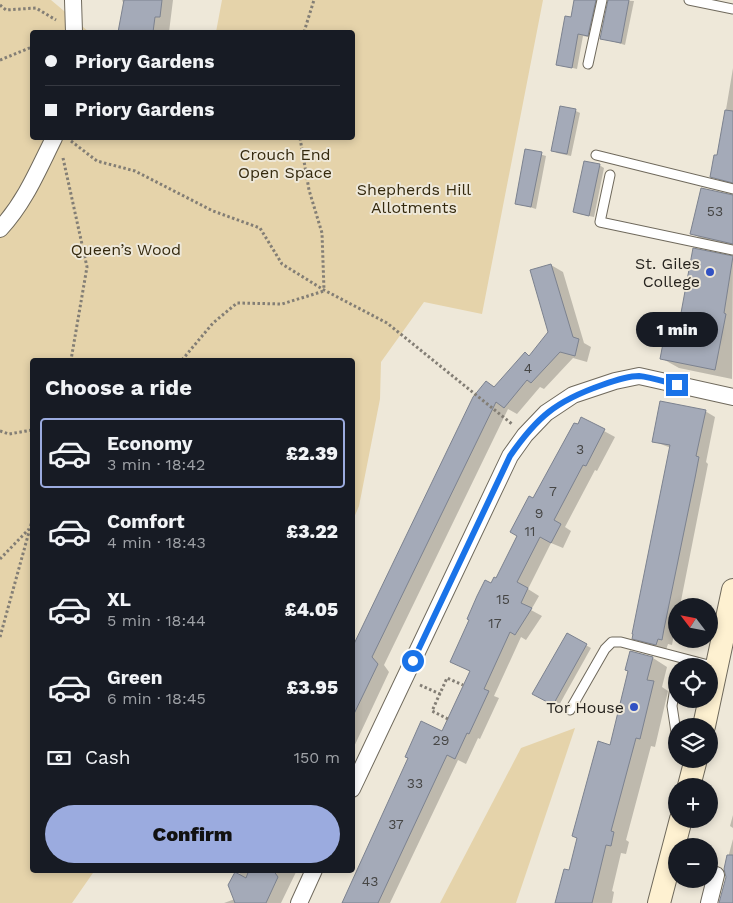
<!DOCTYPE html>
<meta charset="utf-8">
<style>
:root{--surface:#171b24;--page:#20242c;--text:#f1f3f6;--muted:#9ea1a6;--line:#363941;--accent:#9babdf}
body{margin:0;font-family:"Work Sans",sans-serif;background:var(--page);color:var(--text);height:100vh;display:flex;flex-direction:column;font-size:19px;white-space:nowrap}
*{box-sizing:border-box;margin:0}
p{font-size:16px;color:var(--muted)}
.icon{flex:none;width:28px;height:28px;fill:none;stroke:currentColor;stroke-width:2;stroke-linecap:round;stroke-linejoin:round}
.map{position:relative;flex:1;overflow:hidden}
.sheet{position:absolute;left:30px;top:358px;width:325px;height:515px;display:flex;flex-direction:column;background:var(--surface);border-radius:5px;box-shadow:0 2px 8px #0003}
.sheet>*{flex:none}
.hud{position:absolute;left:30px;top:30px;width:325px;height:110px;border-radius:5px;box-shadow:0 2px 8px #0003;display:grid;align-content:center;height:110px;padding:0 15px;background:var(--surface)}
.needle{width:32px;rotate:302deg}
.fabs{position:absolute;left:668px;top:598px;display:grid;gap:10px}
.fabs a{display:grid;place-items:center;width:50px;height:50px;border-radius:50%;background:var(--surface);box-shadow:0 2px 8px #0003;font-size:25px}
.end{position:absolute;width:22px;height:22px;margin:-11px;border:6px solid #1a73e8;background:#fff;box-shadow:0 0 0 2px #fff}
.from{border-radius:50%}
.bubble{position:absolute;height:35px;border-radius:18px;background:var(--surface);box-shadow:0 2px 8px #0003;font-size:16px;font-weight:800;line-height:35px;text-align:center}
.hud b{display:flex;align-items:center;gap:18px;height:48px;font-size:19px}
.hud b+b{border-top:1px solid var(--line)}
.hud i{width:12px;height:12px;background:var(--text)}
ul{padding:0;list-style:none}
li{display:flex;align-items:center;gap:15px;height:70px;margin:0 10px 8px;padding:0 5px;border:2px solid transparent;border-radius:5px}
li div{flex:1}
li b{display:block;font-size:19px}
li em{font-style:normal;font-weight:800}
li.selected{border-color:var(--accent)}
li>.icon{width:45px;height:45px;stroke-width:1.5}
h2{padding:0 15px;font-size:22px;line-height:60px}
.pay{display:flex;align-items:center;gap:12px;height:55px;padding:0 15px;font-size:19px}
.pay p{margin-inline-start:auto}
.cta{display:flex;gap:10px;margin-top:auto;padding:10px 15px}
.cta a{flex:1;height:58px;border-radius:30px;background:var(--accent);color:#111;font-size:20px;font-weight:800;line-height:58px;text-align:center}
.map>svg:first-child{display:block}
.green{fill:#e5d3aa}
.shadow{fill:#0003}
.building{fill:#a4aab8;stroke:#7c828f}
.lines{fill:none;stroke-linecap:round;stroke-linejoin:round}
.lane-casing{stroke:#6f695c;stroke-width:11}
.street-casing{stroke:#6f695c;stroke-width:18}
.secondary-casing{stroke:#6f695c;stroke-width:24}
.path{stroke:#837e75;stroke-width:3;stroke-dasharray:2.5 2.5;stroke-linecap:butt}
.lane{stroke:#fff;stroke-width:9}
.street{stroke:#fff;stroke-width:16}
.secondary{stroke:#fef1d1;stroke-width:22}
.route{stroke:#1a73e8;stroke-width:6}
.poi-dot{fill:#3252c3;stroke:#eee8d9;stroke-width:2}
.labels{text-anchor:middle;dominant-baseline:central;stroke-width:4;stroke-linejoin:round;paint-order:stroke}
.number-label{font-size:14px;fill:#464645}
.park-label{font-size:16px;fill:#352a0f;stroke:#eee8d9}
.poi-label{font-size:16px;fill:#27241f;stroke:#eee8d9;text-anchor:end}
</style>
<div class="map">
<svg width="733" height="903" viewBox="0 0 733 903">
<rect width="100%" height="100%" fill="#eee8d9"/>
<g class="green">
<polygon points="0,0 51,0 89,32 32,32 32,138 352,138 352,32 216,32 222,0 543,0 482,314 424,302 381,362 380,399 359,506 353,520 352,360 32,360 32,870 95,870 72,903 0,903"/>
<polygon points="575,728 516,903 440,903 521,748"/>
</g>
<g class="shadow">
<polygon points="122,0 173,0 169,32 120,32 124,5"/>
<polygon points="576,0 601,0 592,38 583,36 577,69 557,64"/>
<polygon points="609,0 634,1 625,45 601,38"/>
<polygon points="733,68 733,188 712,176 718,157"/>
<polygon points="576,111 580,113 571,156 557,153 552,150"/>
<polygon points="526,150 546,156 536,209 516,203"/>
<polygon points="599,165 604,168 594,217 579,214 575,212"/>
<polygon points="733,196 733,248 707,242 692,233"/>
<polygon points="694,249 733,257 732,379 679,368 661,358 677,342"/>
<polygon points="551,265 563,272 584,343 591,347 587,362 573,358 544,389 540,387 517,414 508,409 384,665 389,672 352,751 352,650 487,382 495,387 530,357 550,333"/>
<polygon points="705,411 715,417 706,462 708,464 680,606 676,606 676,623 672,645 668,644 666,650 644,644 634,638 671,448 653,441"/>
<polygon points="582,419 615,437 597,471 595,470 565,527 571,531 563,548 551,543 528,589 539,596 531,610 542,616 526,640 521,637 494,696 499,698 480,739 478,738 466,764 458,760 390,903 342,903 443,732 471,672 451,661 491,584 497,580 533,499"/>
<polygon points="567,635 591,648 558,707 534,693"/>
<polygon points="653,658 667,667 662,687 668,691 655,747 651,746 626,840 629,842 626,854 621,853 612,891 614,892 612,903 556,903 570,871 611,746"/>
<polygon points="733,815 733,828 730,826"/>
<polygon points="733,839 733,903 721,903 727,877 725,869"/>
<polygon points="247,870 297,870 281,903 224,903 235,899 234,876"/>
</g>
<g class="building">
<polygon points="124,0 162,0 160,17 155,17 153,32 118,32"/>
<polygon points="574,0 596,0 588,36 578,34 572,68 556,65 565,16 571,17"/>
<polygon points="608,0 629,0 621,43 600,39"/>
<polygon points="560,106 576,109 567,154 551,151"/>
<polygon points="725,110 733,111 733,183 710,177 714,155 717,155"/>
<polygon points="525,149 542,152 531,207 515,204"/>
<polygon points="584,161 600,164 589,216 573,212"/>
<polygon points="701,188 733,195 733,244 690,234"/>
<polygon points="693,248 733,256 724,313 726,314 715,370 660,359 664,338 676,340"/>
<polygon points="551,264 573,337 579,339 575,356 560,352 531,383 527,380 504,408 496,402 372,657 378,664 352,718 352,648 473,397 486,381 494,387 525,352 529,356 548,332 530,270"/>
<polygon points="660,401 706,410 696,456 699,457 695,478 664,629 662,640 658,639 656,645 632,639 633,634 632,634 670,445 652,442"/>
<polygon points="581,417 605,429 586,466 583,465 554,520 561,524 551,543 540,537 517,582 528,588 521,603 532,608 515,635 510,632 484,689 489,691 469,734 467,733 455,759 447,755 378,903 342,903 408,758 405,757 421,721 442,731 470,671 450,662 469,620 467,619 477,596 485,580 491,583 494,577 496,578 517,536 510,532 529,496 533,498 574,423 578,424"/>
<polygon points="567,633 587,644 553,705 532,694"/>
<polygon points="630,651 653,657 647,680 654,681 640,739 636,738 611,831 614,832 611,846 606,845 592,903 555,903 564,869 569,870 577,838 572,836 598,741 610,745 628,671 625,670"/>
<polygon points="727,855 733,855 733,903 719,903 726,877 724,869"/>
<polygon points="249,870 273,870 278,877 266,903 235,903 228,885 235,872 246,878"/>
</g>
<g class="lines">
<defs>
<g id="lane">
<polyline points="689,0 733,9"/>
<polyline points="588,64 602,0"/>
<polyline points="596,155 733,189"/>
<polyline points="610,175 600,222 733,250"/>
<polyline points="676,682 672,706 676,732"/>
<polyline points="570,710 605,649 612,642 621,642 716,667"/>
</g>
<g id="street">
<polyline points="73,0 74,32"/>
<path d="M0 229C25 202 38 170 54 138"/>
<polyline points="352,789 510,456 525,435 546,413 573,395 615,381 639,376 733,397"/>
<polyline points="299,903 314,870"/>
<polyline points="709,903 716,875"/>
</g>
<g id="secondary">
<polyline points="704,726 733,590"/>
<polyline points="689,786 696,759"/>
<polyline points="659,903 681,819"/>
</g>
</defs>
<use href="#lane" class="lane-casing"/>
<use href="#street" class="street-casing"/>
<use href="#secondary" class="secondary-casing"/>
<g class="path">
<polyline points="0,5 6,10 36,8 56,20"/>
<polyline points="304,32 314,0"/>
<polyline points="0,60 32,47"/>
<polyline points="300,138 309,190 322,233 324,290"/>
<polyline points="71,141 97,161 135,171 213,211 260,228 282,264 324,290 387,323 512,424"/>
<polyline points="63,158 87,267 71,360"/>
<polyline points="182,360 213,323 237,303 282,304 324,291"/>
<polyline points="0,431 9,434 32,430"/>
<polyline points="0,559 29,529"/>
<polyline points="0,637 32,521"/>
<polyline points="420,685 440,694"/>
<polyline points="448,719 432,711 447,678 463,685"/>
</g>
<use href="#lane" class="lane"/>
<use href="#street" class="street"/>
<use href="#secondary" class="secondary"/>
</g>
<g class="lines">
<path class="route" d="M413 661 510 456C537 417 556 401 602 385 613 381 627 376 639 376 651 377 665 382 677 385"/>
</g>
<g class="poi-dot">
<circle cx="710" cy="272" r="5"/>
<circle cx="634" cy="707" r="5"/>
</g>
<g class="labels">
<g class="number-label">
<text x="715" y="211">53</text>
<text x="528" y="368">4</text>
<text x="580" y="449">3</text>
<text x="553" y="491">7</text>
<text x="539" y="513">9</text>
<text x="530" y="531">11</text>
<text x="503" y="599">15</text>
<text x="495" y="623">17</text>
<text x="441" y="740">29</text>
<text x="415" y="783">33</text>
<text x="396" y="824">37</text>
<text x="370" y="881">43</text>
</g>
<g class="park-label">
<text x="285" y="154">Crouch End<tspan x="285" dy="18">Open Space</tspan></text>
<text x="414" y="189">Shepherds Hill<tspan x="414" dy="18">Allotments</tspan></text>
<text x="126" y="249">Queen’s Wood</text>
</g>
<g class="poi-label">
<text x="700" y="263">St. Giles<tspan x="700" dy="18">College</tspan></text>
<text x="624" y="707">Tor House</text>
</g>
</g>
</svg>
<div class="fabs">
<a><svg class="needle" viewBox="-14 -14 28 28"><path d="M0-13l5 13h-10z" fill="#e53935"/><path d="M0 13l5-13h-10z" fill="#9ea1a6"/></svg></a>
<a><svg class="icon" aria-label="locate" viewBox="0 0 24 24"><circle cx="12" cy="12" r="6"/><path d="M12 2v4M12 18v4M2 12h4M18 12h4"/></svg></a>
<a><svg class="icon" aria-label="layers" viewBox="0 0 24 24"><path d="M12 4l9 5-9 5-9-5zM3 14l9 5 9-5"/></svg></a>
<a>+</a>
<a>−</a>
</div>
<i class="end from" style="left:413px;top:661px"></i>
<i class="end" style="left:677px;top:385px"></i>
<div class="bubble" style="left:636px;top:312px;width:82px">1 min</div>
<div class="hud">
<b><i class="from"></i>Priory Gardens</b>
<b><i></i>Priory Gardens</b>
</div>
<section class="sheet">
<h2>Choose a ride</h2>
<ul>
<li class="selected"><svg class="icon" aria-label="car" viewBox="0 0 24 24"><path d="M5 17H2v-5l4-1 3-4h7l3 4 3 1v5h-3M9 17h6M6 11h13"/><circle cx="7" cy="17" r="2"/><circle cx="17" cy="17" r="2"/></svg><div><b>Economy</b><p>3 min · 18:42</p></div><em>£2.39</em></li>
<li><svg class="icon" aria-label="car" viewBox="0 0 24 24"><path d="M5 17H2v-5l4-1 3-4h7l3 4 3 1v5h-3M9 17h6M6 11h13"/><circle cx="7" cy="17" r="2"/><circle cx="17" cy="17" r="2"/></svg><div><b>Comfort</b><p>4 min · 18:43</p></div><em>£3.22</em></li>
<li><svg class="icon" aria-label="car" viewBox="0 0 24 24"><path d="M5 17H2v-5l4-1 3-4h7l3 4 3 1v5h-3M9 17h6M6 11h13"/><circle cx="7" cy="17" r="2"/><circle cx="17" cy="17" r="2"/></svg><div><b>XL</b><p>5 min · 18:44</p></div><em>£4.05</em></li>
<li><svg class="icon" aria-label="car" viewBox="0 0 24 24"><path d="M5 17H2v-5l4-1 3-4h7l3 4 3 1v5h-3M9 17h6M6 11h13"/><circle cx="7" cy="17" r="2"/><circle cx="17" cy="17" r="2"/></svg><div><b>Green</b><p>6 min · 18:45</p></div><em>£3.95</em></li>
</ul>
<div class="pay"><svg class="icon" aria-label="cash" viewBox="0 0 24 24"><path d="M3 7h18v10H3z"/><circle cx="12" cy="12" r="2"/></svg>Cash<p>150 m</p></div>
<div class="cta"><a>Confirm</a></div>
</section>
</div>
